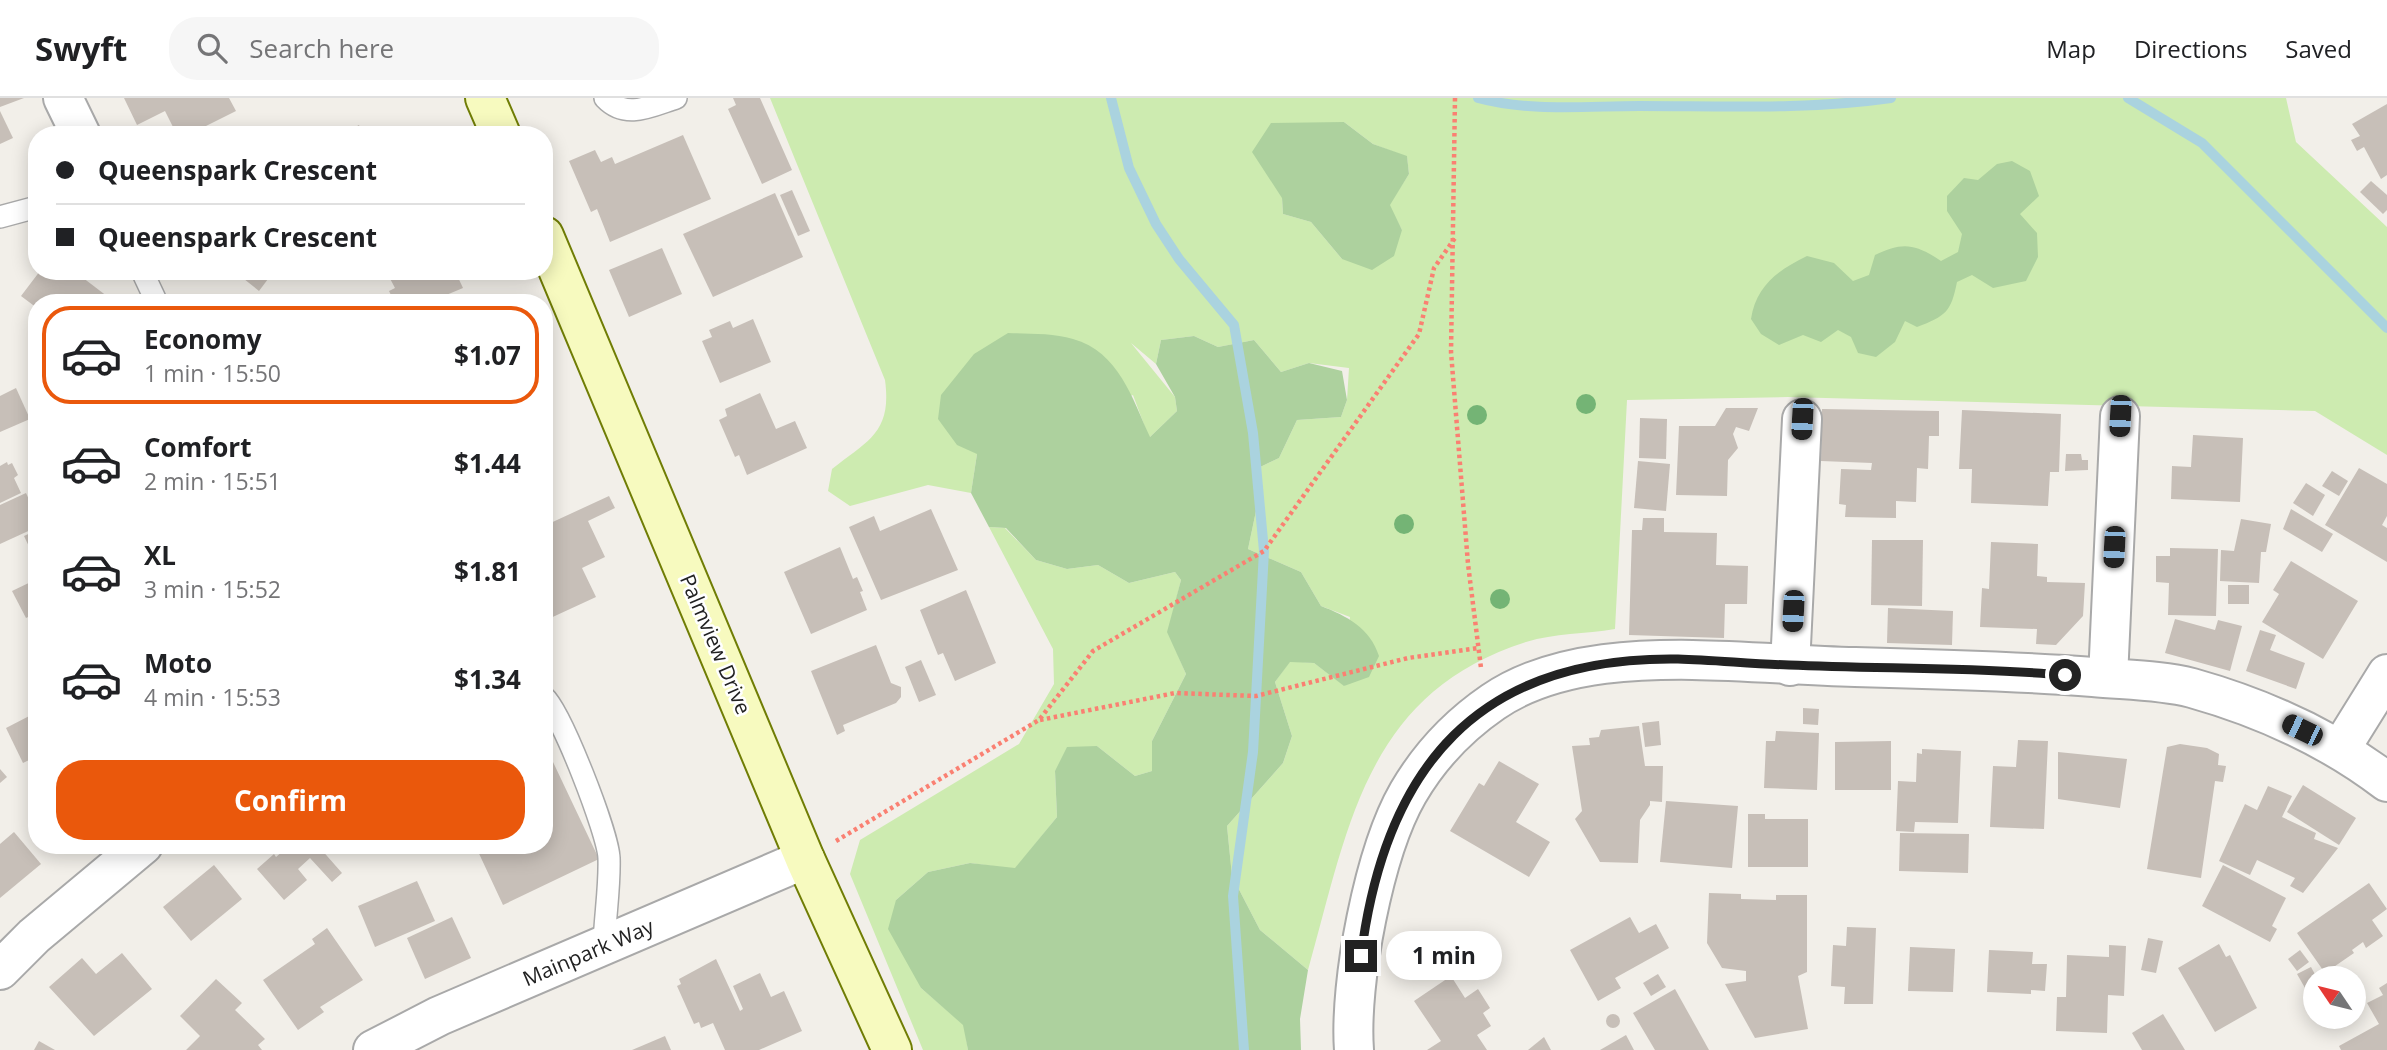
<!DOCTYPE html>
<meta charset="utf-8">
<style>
:root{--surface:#fff;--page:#f6f6f6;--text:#202124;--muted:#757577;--line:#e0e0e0;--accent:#ea580c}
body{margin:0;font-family:"Open Sans",sans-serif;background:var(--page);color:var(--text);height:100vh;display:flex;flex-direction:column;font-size:26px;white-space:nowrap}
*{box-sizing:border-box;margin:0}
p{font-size:23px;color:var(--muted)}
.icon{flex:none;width:38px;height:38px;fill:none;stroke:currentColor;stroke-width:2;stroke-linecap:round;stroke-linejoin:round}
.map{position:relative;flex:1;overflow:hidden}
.sheet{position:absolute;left:28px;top:196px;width:525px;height:560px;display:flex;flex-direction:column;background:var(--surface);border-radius:28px;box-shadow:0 4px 18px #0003}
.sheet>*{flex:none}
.guide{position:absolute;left:28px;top:28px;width:525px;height:154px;border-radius:28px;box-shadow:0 4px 18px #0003;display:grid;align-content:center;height:154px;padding:0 28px;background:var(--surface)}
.needle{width:46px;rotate:305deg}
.controls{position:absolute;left:2303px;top:868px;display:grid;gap:14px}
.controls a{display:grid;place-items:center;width:63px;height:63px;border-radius:50%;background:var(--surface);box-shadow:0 4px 18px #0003;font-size:35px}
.end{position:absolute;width:32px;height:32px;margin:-16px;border:9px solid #222;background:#fff;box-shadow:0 0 0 4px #fff}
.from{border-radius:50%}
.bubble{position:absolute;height:49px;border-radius:24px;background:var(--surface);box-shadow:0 4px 18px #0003;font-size:23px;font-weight:700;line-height:49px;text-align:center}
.car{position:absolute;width:21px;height:42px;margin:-21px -10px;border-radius:9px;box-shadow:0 0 5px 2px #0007;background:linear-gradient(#222 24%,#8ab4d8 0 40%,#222 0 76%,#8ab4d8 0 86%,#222 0)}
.guide b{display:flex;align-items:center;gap:24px;height:66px;font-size:26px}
.guide b+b{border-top:2px solid var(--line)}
.guide i{width:18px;height:18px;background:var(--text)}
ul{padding:12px 0 0;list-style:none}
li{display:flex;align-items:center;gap:21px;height:98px;margin:0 14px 10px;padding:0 14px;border:4px solid transparent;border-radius:28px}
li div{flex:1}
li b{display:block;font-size:26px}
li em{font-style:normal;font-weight:700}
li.active{border-color:var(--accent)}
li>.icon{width:63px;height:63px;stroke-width:1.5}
.action{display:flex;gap:14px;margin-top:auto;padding:14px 28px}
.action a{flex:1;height:80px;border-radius:28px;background:var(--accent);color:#fff;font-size:28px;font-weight:700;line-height:80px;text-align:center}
header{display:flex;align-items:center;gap:42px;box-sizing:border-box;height:98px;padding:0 35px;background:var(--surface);border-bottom:2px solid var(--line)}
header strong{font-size:33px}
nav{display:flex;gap:38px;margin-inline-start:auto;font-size:24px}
.search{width:490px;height:63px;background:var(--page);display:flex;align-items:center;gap:18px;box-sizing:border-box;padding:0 24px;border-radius:28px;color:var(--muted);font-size:26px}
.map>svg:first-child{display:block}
.grass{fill:#cdebb0;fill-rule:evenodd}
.forest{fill:#add19e}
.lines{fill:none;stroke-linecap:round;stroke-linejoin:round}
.stream{stroke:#aad3df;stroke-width:10}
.building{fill:#c7bfb8}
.lane-casing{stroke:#a9a9a9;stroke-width:24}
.street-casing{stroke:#a9a9a9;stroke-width:42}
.secondary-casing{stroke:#707d05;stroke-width:42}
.path{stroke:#fa8072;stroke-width:4.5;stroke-dasharray:3.5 3.5;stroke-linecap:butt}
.lane{stroke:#fff;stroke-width:21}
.street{stroke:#fff;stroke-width:38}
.secondary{stroke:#f7fabf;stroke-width:38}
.tree{fill:#74b475}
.route{stroke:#222;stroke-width:9}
.labels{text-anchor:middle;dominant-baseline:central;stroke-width:5;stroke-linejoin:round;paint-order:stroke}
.street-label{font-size:21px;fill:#222;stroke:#fff}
</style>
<header>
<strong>Swyft</strong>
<div class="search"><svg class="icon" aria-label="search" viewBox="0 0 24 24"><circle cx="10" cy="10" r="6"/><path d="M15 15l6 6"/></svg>Search here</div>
<nav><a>Map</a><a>Directions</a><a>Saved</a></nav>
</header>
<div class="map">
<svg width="2387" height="952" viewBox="0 0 2387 952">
<rect width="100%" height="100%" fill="#f2efe9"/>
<g class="grass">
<path d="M770 0H2286L2296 44 2387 129V357L2315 313 1788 299 1627 302 1615 531C1585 536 1555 535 1526 544 1365 595 1348 731 1308 872L1260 832 1232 778 1227 728 1283 665 1292 638 1275 584 1290 563 1314 565 1345 588 1350 519 1321 508 1301 474 1248 451 1256 413 1254 372 1279 360 1297 322 1341 319 1347 302 1349 270 1309 265 1281 274 1254 242 1218 249 1194 238 1161 242 1156 266 1131 245 1175 299 1177 313 1149 340 1133 297 977 356 971 395 928 387 850 408 828 393 832 371C869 342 892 334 885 282ZM1344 24 1373 46 1407 59 1409 76 1389 107 1402 132 1342 161 1311 124 1283 116 1282 100Z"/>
<polygon points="989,429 1005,430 1036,462 1067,471 1098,467 1129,485 1175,474 1181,482 1168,534 1186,576 1152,643 1152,673 1135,678 1097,648 1055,673 1057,719 1015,771 970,765 928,774 896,802 921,890 964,927 968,952 923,952 850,776 860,742 1019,646 1054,586 1053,551"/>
</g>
<g class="forest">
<polygon points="1344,24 1373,46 1407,58 1409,76 1390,107 1402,132 1394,158 1372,172 1342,161 1311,124 1283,116 1282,100 1252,54 1271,25"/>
<path d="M2012 63 2030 73 2039 98 2020 116 2037 135 2038 159 2026 183 1993 190 1972 177 1957 184C1951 214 1946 218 1917 229L1905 223 1895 244 1876 259 1858 255 1851 239 1838 232 1821 244 1803 237 1779 247 1761 236 1751 221C1756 188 1778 172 1807 158L1834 165 1853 183 1869 177 1875 157C1903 143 1916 146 1941 163L1958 154 1962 136 1947 113V98L1964 80 1978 82 1997 66Z"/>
<path d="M1008 235C1029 236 1053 235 1073 241 1119 254 1132 300 1150 339L1177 313 1175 299 1156 266 1161 242 1194 238 1218 249 1254 242 1281 274 1309 265 1342 273 1347 302 1341 319 1297 322 1279 360 1254 372 1256 413 1248 451 1301 474 1321 508C1347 518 1370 530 1379 558L1369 579 1344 588 1314 565 1290 564 1275 584 1292 638 1283 665 1227 728 1232 778 1260 832 1308 872 1300 921 1301 952H968L963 927 921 890 888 831 896 802 928 774 970 765 1015 770 1057 719 1055 673 1067 649 1097 648 1135 678 1152 673V643L1186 576 1167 534 1181 482 1175 474 1129 485 1098 467 1067 471 1036 462 1006 430 989 429 971 395 977 356 957 347 938 321 941 297 974 256Z"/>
</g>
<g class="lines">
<g class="stream">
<polyline points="1111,0 1129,70 1156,126 1179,161 1234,227 1253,335 1264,453 1253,654 1233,798 1244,952"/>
<path d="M1478 0C1529 14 1587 8 1639 8 1723 8 1807 12 1891 0"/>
<polyline points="2128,0 2202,45 2387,230"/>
</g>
</g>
<g class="building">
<polygon points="0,0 24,0 0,9"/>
<polygon points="124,0 229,0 236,13 188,37 177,37 165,13 137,27"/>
<polygon points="733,0 760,0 792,72 762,86 728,11 736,7"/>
<polygon points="2387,6 2387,77 2381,81 2364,49 2357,53 2351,42 2360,38 2352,26"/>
<polygon points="0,13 13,40 0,46"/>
<polygon points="359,27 363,37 340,37"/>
<polygon points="683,37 711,101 610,144 597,111 591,114 569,63 595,52 601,64 612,59 615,66"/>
<polygon points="2371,83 2387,97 2387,112 2383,116 2360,94"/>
<polygon points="792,92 810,133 798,138 780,97"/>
<polygon points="775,95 803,159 713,199 683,136"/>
<polygon points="662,150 682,196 629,219 609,172"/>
<polygon points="40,173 74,173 116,205 37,205 37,210 21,198"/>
<polygon points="234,173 274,173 259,193"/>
<polygon points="386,173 455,173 463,190 427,205 425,199 413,205 395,205 389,193 395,190"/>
<polygon points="753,221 771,264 720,285 702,243 712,239 709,232 730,223 733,230"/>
<polygon points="16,290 30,321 0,334 0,298"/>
<polygon points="760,295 776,331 795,323 807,350 747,377 739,357 735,359 719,322 727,318 725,311"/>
<polygon points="1726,310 1758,310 1749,333 1736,329 1733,336 1738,350 1728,362 1727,398 1676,397 1679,328 1715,328"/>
<polygon points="1822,311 1939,313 1939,338 1929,338 1928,371 1917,370 1916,404 1896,403 1896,420 1845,419 1846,407 1839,406 1841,371 1871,372 1872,365 1821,363"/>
<polygon points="1962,312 2061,316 2059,374 2050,374 2048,408 1971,405 1972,371 1959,371"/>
<polygon points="1640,320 1667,321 1666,361 1639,360"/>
<polygon points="2193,337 2243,340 2240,404 2171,401 2172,368 2191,369"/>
<polygon points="2066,356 2081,356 2082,362 2088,362 2088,372 2065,373"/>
<polygon points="1638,363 1670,366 1666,413 1634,410"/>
<polygon points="7,364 8,367 12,365 18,377 14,380 21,395 0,405 0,368"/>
<polygon points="2359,370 2387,386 2387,418 2382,427 2387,430 2387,464 2325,427"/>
<polygon points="2332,373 2348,383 2339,398 2322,388"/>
<polygon points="2306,385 2325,397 2313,418 2293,405"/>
<polygon points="26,395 37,419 37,429 0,446 0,407"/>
<polygon points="609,398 615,410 588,423 605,459 582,470 596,499 544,523 544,428"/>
<polygon points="931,411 958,472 881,502 849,429 874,418 880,433"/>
<polygon points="2291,411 2333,436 2322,454 2283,431"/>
<polygon points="1643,420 1664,420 1664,434 1717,435 1716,467 1748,468 1747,506 1725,506 1724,540 1629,537 1632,432 1642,432"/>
<polygon points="2241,421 2271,426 2266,454 2261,454 2259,485 2220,483 2221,452 2234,453"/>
<polygon points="37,432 37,455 33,457 24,438"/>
<polygon points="1872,442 1923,442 1922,508 1871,507"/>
<polygon points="1991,444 2038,446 2037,478 2047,479 2047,484 2085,485 2083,518 2056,547 2036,546 2037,531 1980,529 1982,490 1989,491"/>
<polygon points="840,449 853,481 857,479 863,493 860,494 867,512 811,536 784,474"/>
<polygon points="2170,450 2218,451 2216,518 2168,517 2169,485 2156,484 2156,458 2170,458"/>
<polygon points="2291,463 2358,503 2323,561 2262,524 2279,496 2273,492"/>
<polygon points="37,481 37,515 26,520 12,493"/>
<rect x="2228" y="487" width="21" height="19"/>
<polygon points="966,492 996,565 955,583 943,555 938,557 920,512"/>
<polygon points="1888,510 1953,513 1952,547 1887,545"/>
<polygon points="2175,521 2215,532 2218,522 2242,528 2230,573 2165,555"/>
<polygon points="2260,532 2276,537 2270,552 2305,565 2296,591 2246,573"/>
<polygon points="876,547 891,585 901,589 901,599 896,605 843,627 845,633 837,637 811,573"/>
<polygon points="921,562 936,597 919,604 905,569"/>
<polygon points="1803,610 1819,611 1818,627 1803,626"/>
<polygon points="37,614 37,658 23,665 6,630"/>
<polygon points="1659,623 1661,647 1645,649 1642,625"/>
<polygon points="1639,628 1645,668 1663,668 1662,704 1650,703 1650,707 1640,722 1638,765 1600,764 1575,721 1582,713 1572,648 1590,647 1589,640 1599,639 1601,632"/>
<polygon points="1776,633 1819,635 1817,692 1764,690 1766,643 1775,643"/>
<polygon points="2018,642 2048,643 2044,731 1990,729 1993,668 2016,669"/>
<polygon points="1891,643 1891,692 1835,692 1835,644"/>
<polygon points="544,645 599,761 503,807 475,747 544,747"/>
<polygon points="2180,646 2207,650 2219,656 2218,667 2226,668 2223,684 2215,683 2201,780 2147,771 2167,649"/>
<polygon points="1922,651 1961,653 1958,725 1915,724 1914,734 1896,733 1898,683 1916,684 1917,655 1922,656"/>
<polygon points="2058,654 2127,661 2120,710 2058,701"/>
<polygon points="1499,663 1539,686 1516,724 1550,744 1529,779 1450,733 1479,685 1484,688"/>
<polygon points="0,671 7,679 0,685"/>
<polygon points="2303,687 2356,720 2339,747 2287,714"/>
<polygon points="2268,688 2292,698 2282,719 2316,735 2314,741 2338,750 2303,795 2290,788 2295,780 2257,762 2250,777 2219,763 2245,706 2257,712"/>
<polygon points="1666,703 1738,708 1732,770 1660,764"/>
<polygon points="1748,716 1765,716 1765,721 1808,721 1808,769 1748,769"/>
<polygon points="14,734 41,766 0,800 0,746"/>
<polygon points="1900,735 1969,736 1968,775 1899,773"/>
<polygon points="267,747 323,747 320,750 342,775 332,784 310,760 298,771 307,782 284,802 257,771 274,756 276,759 283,753 280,750 274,755"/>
<polygon points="214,767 242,801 191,843 163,809"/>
<polygon points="2223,767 2286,800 2272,828 2277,831 2270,844 2202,808"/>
<polygon points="417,783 435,823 375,849 358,808"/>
<polygon points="2369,785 2387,811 2372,822 2383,838 2366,850 2363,844 2352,852 2354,855 2325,875 2297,835"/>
<polygon points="1709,795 1741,796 1741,801 1776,802 1776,797 1807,797 1807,874 1798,878 1808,931 1755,940 1725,886 1746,883 1746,873 1722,870 1707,845"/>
<polygon points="452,819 471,860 425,881 407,840"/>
<polygon points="1630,819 1639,835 1656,826 1669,850 1615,880 1621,890 1598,903 1570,852"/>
<polygon points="1847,829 1876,830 1873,906 1844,906 1845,889 1831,888 1833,847 1846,848"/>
<polygon points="327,830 363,882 320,909 324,914 298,932 263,882 315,846 312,841"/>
<polygon points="2148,840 2163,843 2156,875 2141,872"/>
<polygon points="2219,846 2226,859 2230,857 2257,910 2215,934 2178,870"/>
<polygon points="2109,847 2126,848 2124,898 2108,897 2107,935 2056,933 2057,899 2066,899 2067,857 2109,859"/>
<polygon points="1910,849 1955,851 1953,894 1908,893"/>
<polygon points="1989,852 2033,854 2032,866 2047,866 2045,893 2031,892 2031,896 1987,894"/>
<polygon points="2300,852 2309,864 2297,873 2288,861"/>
<polygon points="122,855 152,891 94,938 49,889 82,860 96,876"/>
<polygon points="716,861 740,913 743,911 733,888 760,875 771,899 784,893 802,933 759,952 725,952 713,925 701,930 699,924 694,926 677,888 681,886 679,881"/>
<polygon points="2311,869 2317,880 2305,890 2297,876"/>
<polygon points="1658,876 1666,889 1651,898 1643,885"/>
<polygon points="1451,878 1465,900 1478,891 1490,910 1483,915 1491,928 1477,937 1487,952 1427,952 1441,943 1414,903"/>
<polygon points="216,881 242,905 235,912 265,941 258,947 262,952 186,952 200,938 180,918"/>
<polygon points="2387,885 2387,952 2341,952 2339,948 2379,926 2367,905 2383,897 2379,890"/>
<polygon points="1675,891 1709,952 1655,952 1633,915"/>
<circle cx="1613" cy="923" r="7"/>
<polygon points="2163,916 2185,952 2142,952 2132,935"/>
<polygon points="1626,937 1634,952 1600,952"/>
<polygon points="665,938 671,952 632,952"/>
<polygon points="1544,939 1551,952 1528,952"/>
<polygon points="39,943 55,952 34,952"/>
</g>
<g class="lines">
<defs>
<g id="lane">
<path d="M605 0C626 22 651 8 676 0"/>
<polyline points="0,119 37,109"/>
<polyline points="142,173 157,205"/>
<path d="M544 599C561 614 608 735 609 760 610 788 605 818 604 847"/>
</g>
<g id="street">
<polyline points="63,0 81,37"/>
<polyline points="1790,568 1802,321"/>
<polyline points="2108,580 2120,318"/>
<polyline points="2341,650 2387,576"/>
<polyline points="0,872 34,838 143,747"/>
<polyline points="373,952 439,918 805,761"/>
<path d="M1354 952C1349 885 1374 754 1408 695 1429 659 1458 628 1493 604 1525 582 1566 571 1604 566 1688 556 1772 567 1855 569 1935 571 2014 573 2093 579 2125 582 2161 582 2192 590 2263 610 2328 639 2387 684"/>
</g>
<g id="secondary">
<polyline points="485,0 501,37"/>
<polyline points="544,138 805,761 892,952"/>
</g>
</defs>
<use href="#lane" class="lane-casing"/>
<use href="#street" class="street-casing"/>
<use href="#secondary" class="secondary-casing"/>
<g class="path">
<polyline points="1455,0 1451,254 1468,466 1481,570"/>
<polyline points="1040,622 1175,595 1256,598 1408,560 1478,550"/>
<polyline points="836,743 1039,622 1093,553 1264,453 1419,236 1434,170 1455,140"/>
</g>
<use href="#lane" class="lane"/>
<use href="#street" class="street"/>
<use href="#secondary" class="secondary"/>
</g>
<g class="tree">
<circle cx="1586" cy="306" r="10"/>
<circle cx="1477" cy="317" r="10"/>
<circle cx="1404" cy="426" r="10"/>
<circle cx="1500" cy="501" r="10"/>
</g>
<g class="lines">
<path class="route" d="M1361 858C1385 669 1478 558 1678 561 1715 562 1752 566 1789 567 1881 571 1973 569 2065 577"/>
</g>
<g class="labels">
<g class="street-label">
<text transform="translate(716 546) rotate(67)">Palmview Drive</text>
<text transform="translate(588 854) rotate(-23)">Mainpark Way</text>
</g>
</g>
</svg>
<div class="controls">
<a><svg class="needle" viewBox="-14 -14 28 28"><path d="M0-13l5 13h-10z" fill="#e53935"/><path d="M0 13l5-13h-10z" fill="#757577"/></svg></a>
</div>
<i class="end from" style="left:2065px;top:577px"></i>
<i class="end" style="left:1361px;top:858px"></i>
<div class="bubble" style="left:1386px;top:833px;width:116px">1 min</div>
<i class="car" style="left:2120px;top:318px;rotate:183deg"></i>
<i class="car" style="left:1802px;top:321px;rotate:183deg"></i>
<i class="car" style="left:2114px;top:449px;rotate:183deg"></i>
<i class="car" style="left:1793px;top:513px;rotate:183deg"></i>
<i class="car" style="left:2302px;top:632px;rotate:296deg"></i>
<div class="guide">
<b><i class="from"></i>Queenspark Crescent</b>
<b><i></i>Queenspark Crescent</b>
</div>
<section class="sheet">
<ul>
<li class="active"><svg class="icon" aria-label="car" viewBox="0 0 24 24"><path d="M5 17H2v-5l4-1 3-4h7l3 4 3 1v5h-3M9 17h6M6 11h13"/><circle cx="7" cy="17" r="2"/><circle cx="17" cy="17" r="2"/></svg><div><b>Economy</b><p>1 min · 15:50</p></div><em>$1.07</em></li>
<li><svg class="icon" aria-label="car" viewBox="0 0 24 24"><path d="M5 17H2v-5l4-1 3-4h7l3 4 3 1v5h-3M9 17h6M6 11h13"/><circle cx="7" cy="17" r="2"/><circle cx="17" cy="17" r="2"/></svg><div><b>Comfort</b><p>2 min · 15:51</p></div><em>$1.44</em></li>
<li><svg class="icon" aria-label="car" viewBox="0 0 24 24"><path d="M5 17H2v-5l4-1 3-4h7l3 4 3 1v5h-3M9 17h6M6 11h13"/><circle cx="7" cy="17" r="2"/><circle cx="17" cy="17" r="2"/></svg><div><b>XL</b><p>3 min · 15:52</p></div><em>$1.81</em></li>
<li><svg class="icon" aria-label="car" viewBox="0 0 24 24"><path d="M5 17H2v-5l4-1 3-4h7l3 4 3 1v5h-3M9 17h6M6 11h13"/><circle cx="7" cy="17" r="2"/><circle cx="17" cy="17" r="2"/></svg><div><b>Moto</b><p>4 min · 15:53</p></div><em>$1.34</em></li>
</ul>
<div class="action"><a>Confirm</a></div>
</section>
</div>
